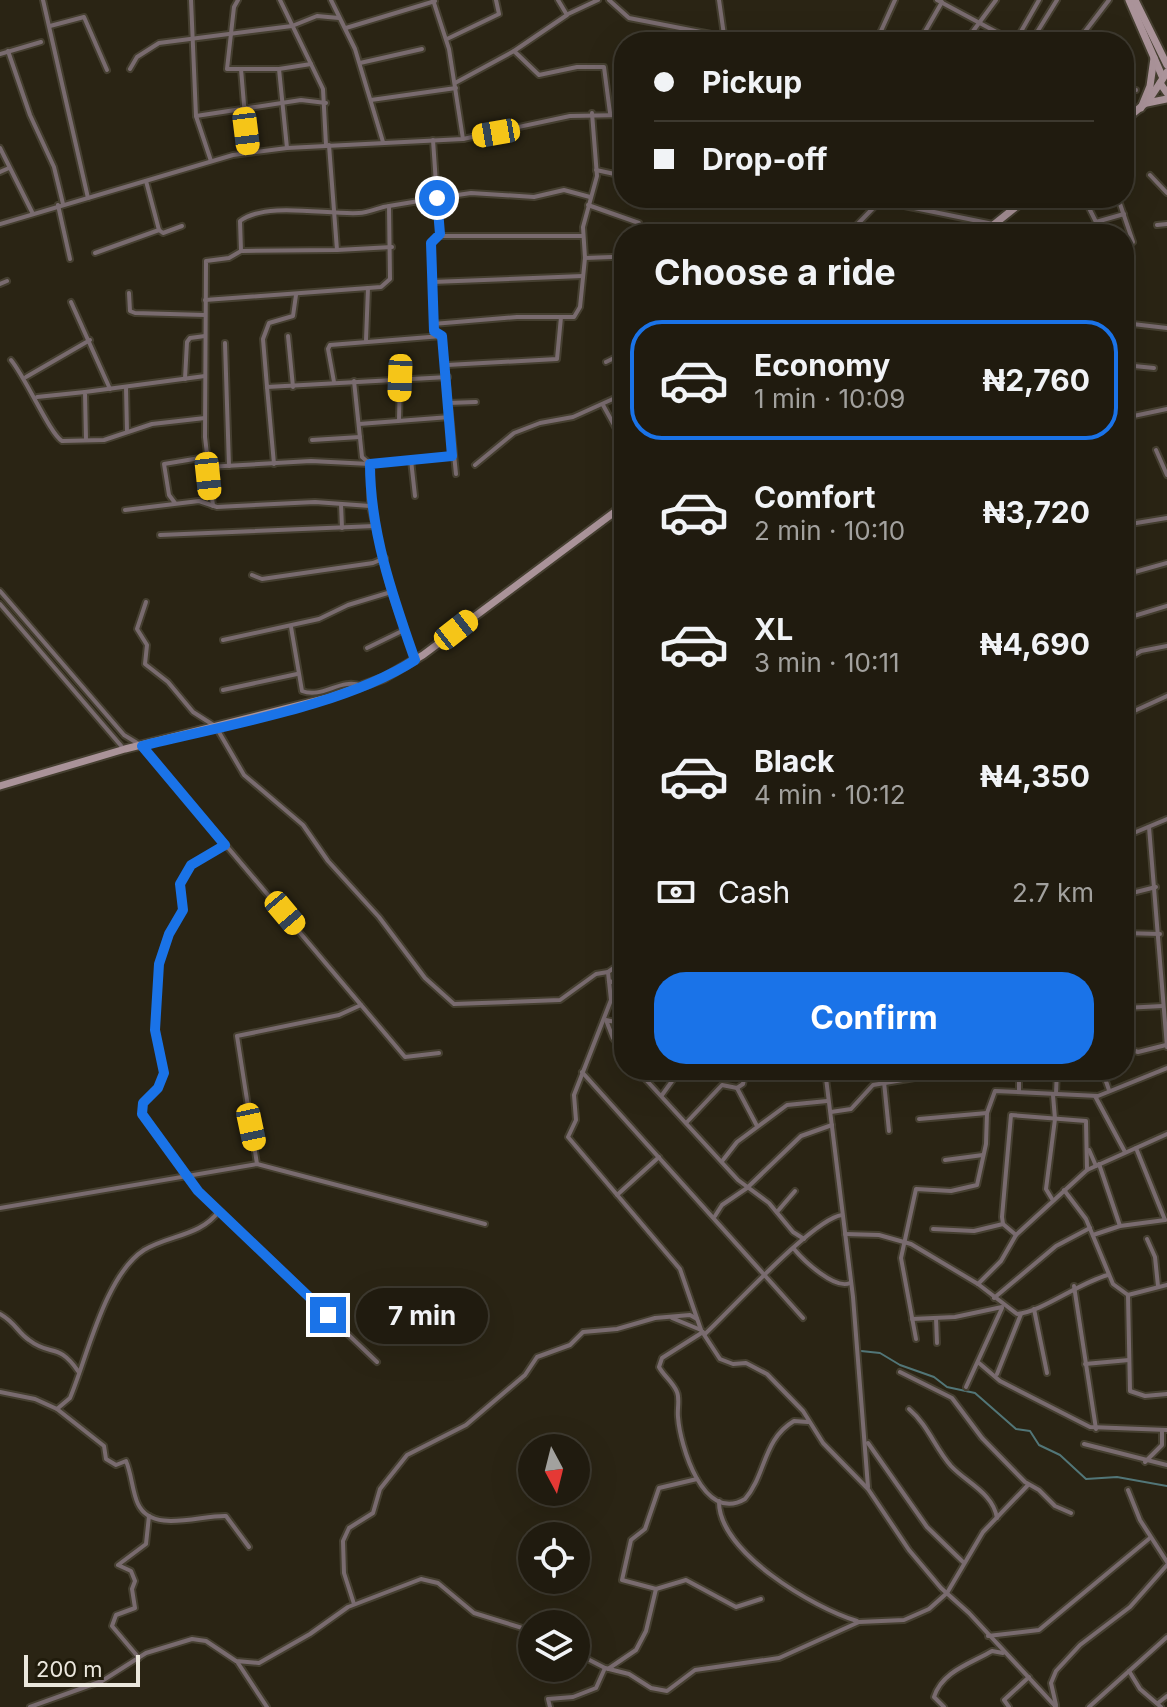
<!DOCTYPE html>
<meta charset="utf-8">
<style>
:root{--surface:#201b0f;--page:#282418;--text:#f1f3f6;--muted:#a2a19e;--line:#3d392f;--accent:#1a73e8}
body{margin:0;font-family:Inter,sans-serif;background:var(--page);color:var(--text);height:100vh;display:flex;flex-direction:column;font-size:30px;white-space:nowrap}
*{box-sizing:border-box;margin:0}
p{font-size:26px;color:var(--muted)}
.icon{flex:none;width:44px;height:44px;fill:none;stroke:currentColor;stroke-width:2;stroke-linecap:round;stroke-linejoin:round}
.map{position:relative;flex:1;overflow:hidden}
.side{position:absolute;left:614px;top:224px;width:520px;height:856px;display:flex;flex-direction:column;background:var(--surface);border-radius:32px;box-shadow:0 8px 32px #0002,0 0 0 2px var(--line)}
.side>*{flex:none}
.top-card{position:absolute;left:614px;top:32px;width:520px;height:176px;border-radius:32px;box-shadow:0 8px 32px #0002,0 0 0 2px var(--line);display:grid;align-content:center;height:176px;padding:0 40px;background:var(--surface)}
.needle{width:52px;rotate:173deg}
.fabs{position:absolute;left:518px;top:1434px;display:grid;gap:16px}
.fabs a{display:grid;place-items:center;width:72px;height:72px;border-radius:50%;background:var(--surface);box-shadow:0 8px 32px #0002,0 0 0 2px var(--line);font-size:40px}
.scale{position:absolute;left:24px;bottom:20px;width:116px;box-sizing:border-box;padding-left:8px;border:4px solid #ebe7dd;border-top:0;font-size:22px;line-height:28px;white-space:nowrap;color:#ebe7dd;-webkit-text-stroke:6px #201b0b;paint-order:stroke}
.end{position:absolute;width:36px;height:36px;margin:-18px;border:10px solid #1a73e8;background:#fff;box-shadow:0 0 0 4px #fff}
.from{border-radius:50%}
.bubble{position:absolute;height:56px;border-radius:28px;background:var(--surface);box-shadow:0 8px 32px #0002,0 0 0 2px var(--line);font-size:26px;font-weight:700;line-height:56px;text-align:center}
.car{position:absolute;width:24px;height:48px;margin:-24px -12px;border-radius:10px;box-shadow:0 0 6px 2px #0007;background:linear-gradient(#f5c518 24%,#345 0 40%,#f5c518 0 76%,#345 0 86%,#f5c518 0)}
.top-card b{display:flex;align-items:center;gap:28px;height:76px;font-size:30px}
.top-card b+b{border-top:2px solid var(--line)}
.top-card i{width:20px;height:20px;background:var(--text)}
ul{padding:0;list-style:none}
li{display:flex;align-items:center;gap:24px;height:120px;margin:0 16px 12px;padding:0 24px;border:4px solid transparent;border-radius:32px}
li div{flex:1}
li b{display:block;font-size:30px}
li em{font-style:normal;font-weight:700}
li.current{border-color:var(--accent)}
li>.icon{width:72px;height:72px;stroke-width:1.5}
h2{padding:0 40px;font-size:36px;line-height:96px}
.pay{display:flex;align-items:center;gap:20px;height:88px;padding:0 40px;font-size:30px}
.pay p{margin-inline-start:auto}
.button{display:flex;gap:16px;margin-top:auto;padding:16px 40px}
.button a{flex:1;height:92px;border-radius:32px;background:var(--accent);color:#fff;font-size:32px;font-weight:700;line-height:92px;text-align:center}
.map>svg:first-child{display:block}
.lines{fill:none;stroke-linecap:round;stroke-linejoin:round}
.stream{stroke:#527678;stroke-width:2}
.minor-casing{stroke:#453f30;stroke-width:8}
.secondary-casing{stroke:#453f30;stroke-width:11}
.minor{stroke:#796b6f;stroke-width:4}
.secondary{stroke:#aa9399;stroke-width:7}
.route{stroke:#1a73e8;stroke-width:10}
</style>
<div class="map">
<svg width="1167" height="1707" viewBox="0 0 1167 1707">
<rect width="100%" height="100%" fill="#2a2414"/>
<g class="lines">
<polyline class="stream" points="861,1351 880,1353 900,1365 934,1377 947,1387 975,1393 1016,1429 1030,1431 1039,1445 1060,1455 1086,1479 1117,1477 1167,1486"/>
<defs>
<g id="minor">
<polyline points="43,0 88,198"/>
<polyline points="191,0 196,116 211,161"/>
<polyline points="238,0 234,7 227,69 279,69 311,64"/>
<polyline points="280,0 323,89 326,145"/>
<polyline points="331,0 355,49 383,142"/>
<polyline points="433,0 449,49 463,139"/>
<polyline points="609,0 629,18 752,42"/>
<polyline points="719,0 725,42"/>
<polyline points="937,0 1015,42"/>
<polyline points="568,14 598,0"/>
<polyline points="50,26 84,17 107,70"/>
<polyline points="346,28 435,1"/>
<polyline points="447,39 499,14 496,0"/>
<polyline points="876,42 895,0"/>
<polyline points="919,42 942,2"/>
<polyline points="965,42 996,0"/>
<polyline points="1015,42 1039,0"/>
<polyline points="1031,42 1057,0"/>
<polyline points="1077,42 1109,0"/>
<polyline points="8,51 30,115 54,167 63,204"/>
<polyline points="514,51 539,75 577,67 604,67 610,113"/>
<polyline points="0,54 41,42"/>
<polyline points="360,63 422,49"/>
<polyline points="130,69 137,57 159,43 292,26 317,16 339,18"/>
<polyline points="241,69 248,152"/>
<polyline points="279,69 287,148"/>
<polyline points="455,83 514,51 567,15 558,0"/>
<polyline points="1124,89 1136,90"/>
<polyline points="371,100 456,88"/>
<polyline points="592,113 597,176 583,227 585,258 612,257"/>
<polyline points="196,116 301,100 326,103"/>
<polyline points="0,148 32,212"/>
<polyline points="596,170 624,176"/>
<polyline points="0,172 9,168"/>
<polyline points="1150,175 1167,193"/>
<polyline points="146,181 159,230 163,233 182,226"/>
<polyline points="865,198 993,224"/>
<polyline points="1084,198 1096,222 1124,214"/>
<polyline points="1118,198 1133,242 1124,251"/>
<polyline points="58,205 70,259"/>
<polyline points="588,205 639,223"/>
<polyline points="0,224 233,155 287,148 463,139 570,116 624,115"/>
<polyline points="1157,225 1167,224"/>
<polyline points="848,234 879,202"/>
<polyline points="439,236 583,236"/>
<polyline points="337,250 392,247"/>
<polyline points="242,251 337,250 329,145"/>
<polyline points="95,253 159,230"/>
<polyline points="432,282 583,276"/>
<polyline points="0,284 7,281"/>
<polyline points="368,288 381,287 390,279 389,206 437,198 433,140"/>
<polyline points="129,293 130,311 135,313 205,315"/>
<polyline points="296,295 293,316 269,323 263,339 267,387 448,377"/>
<polyline points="205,300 368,288 366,340"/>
<polyline points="71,302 110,389"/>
<polyline points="1124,323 1167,328"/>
<polyline points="433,324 517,317 574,317 580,307 585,258"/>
<polyline points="288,336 293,387"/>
<polyline points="225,343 229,466"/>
<path d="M11 360C26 378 50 434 62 441L104 440 152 424 205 418"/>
<polyline points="606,362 624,353"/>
<polyline points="447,365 557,359 561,317"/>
<polyline points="1124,365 1154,368"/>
<polyline points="26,377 90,340"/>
<polyline points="185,379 187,342 190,338 205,336"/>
<polyline points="354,381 362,457 370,464 370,506"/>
<polyline points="334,382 328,349 330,345 442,336"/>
<polyline points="126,387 127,432"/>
<polyline points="267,387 274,464"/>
<polyline points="37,397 85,392"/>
<polyline points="448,403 476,402"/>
<polyline points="603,405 624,443"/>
<polyline points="1124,418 1167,409"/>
<polyline points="399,420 400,378"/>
<polyline points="359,424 450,417"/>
<polyline points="86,440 85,392 205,376"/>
<polyline points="312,440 360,437"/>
<polyline points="1156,450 1167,475"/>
<polyline points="411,460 415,496"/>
<polyline points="475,465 514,433 540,423 573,417 624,394"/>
<polyline points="207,467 311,461 370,464 452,456"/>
<polyline points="456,474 442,336 434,331 431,243 440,234 437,198 471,193 534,197 564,190 590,197"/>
<polyline points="175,503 169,495 164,464 206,457"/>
<polyline points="341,504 342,528"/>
<polyline points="1124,505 1131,521"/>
<path d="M213 506 205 437 206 261 229 258 241 251 240 221C267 201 326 215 359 213 369 213 379 207 389 206"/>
<polyline points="125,510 199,501 217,507 315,502 370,506 391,592 415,660"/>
<polyline points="1124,525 1167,518"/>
<polyline points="160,535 375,526"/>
<polyline points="252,575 262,579 373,563 385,558"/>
<polyline points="1124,575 1167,563"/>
<polyline points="0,591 124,735 142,746 405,1057 439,1053"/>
<polyline points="146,602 137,629 147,645 145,664 168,682 193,712 215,726"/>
<polyline points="0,604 123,748"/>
<polyline points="1124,619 1167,606"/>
<path d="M291 627 302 691C323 699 341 677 362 686"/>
<polyline points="223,640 319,619 348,605 391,592"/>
<polyline points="367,648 404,630"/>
<polyline points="1124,661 1141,651 1167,646"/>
<polyline points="223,690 297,674"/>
<polyline points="1124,706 1132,712 1167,696"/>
<polyline points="216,727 244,775 303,825 328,861 379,917 425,978 454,1004 560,1000 596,974 608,972 624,961"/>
<polyline points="1149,827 1167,1047"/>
<polyline points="1124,837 1167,819"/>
<polyline points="225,845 191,865 180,884 183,910 169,934 159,964 155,1030 164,1073 158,1088 143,1103 142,1114 198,1191 377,1362"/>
<polyline points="1124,895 1156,887"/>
<polyline points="1124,933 1160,934"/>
<polyline points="608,972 611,1000 574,1095 576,1120 568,1137 680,1269 701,1330 720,1359 733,1364 746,1363 767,1374 803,1411 823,1443 868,1489 909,1550 941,1588 969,1613 1056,1707"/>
<polyline points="609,981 624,986"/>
<polyline points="1124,1008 1163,1006"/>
<polyline points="624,1024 606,1020 613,1038 624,1052"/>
<polyline points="1124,1028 1126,1046"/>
<polyline points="1124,1047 1138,1052 1166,1045"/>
<polyline points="637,1070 738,1180 769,1203 793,1232 804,1239"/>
<polyline points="825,1070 853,1297 868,1487"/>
<polyline points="1102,1070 1109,1090"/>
<polyline points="582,1072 803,1318"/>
<polyline points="884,1082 889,1131"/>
<polyline points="737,1088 757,1126"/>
<polyline points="1019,1091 1019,1070"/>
<polyline points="1056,1094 1057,1070"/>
<polyline points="662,1095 680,1070"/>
<polyline points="1095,1096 1125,1152"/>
<polyline points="831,1112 851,1109 873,1085 962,1070"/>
<polyline points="919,1119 987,1113"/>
<polyline points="687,1122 722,1085 737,1088 743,1084 746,1070"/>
<polyline points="1136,1148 1165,1220"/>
<polyline points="1089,1150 1096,1166"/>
<polyline points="723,1160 737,1142 787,1105 827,1101"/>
<polyline points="945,1160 983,1155"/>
<polyline points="257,1164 237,1036 339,1015 361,1005"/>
<polyline points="1099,1164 1120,1226"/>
<polyline points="1064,1190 1086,1219 1113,1284 1128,1295 1167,1285"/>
<polyline points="617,1195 659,1157"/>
<polyline points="1052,1199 1046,1189 1055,1119 1053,1095"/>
<polyline points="0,1208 257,1164 485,1224"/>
<polyline points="777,1212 795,1191"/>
<polyline points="715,1216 722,1205 747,1188 801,1136 832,1125"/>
<polyline points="933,1229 974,1231 1003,1224"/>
<path d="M845 1234 879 1235 911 1244 978 1284 1017 1314C1042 1312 1078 1283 1108 1275"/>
<polyline points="1016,1235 1003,1224 1002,1217 1011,1115 1086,1121 1087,1170"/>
<polyline points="1093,1235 1120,1226 1165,1220"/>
<polyline points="1147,1239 1155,1257 1158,1286"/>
<path d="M794 1249C804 1261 835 1290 850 1283"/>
<polyline points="978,1284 1001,1261 1016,1235 1087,1170 1167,1134"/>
<polyline points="1074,1286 1096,1429"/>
<polyline points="1128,1295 1130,1391 1145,1396 1167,1394"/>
<polyline points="994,1298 1056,1246 1090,1228"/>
<polyline points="1034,1309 1047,1373"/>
<path d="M0 1314C16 1323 17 1332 29 1340 51 1357 58 1342 78 1371"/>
<polyline points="672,1318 701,1330"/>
<polyline points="936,1318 937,1343"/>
<polyline points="912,1319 955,1317 1002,1307"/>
<path d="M703 1332 662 1358 659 1367C663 1375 673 1382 677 1392 680 1399 677 1409 678 1417 680 1445 703 1524 745 1499 766 1475 763 1439 794 1421L808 1422"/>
<path d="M705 1334C730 1311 814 1218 842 1215"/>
<polyline points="916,1339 901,1258 916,1189 951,1191 977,1185 986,1144 987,1113 995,1091 1098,1096 1167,1068"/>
<polyline points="979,1363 1000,1381 1090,1427 1167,1430"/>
<polyline points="1085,1364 1129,1360"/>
<polyline points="900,1372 952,1398 982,1438 1025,1482 1039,1490 1055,1506 1071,1513"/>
<polyline points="997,1374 1021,1314"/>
<polyline points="966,1387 1002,1308"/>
<path d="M0 1392 35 1399 57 1409 104 1446 106 1459 116 1465 126 1461C132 1475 132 1491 138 1504 152 1534 200 1515 226 1516L249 1547"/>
<path d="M57 1409 70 1398C87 1358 105 1275 144 1250 169 1235 201 1236 219 1211"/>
<path d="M909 1409C928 1425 935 1448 951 1466 967 1483 993 1493 997 1518"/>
<polyline points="868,1443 927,1527 963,1562"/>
<polyline points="1084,1444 1167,1465"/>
<polyline points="1145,1462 1162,1445 1162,1431"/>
<polyline points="697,1479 659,1488 645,1529 631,1540 622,1580 656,1589 686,1580 736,1607 761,1599"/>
<polyline points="1128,1490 1140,1520 1167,1562"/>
<path d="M719 1501C718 1552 814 1608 857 1621"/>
<polyline points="354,1604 344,1573 343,1541 349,1528 373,1513 380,1489 407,1455 466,1425 525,1375 537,1357 570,1345 583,1332 617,1329 655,1318 690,1315 697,1319"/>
<polyline points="988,1636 1039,1630 1150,1538"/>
<polyline points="576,1653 605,1668 629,1674 651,1688 667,1691 695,1670 779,1658 859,1622 904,1620 929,1609 947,1593 983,1532 1028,1485"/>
<polyline points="139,1658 112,1626 116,1615 135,1608 132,1589 135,1581 131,1571 118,1565 146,1544 149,1516"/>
<polyline points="238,1663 267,1707"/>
<polyline points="608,1669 636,1650 646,1631 656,1589"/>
<polyline points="1129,1671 1140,1689 1161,1707"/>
<polyline points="1158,1703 1167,1696"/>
<polyline points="1056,1705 1051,1683 1056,1671 1080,1645 1130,1607 1167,1565"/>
<polyline points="30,1707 102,1681 146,1653 192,1639 206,1641 236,1661 259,1663 310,1634 348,1607 421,1579 438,1583 474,1613 532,1631"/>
<polyline points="550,1707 548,1699 573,1697 596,1688 605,1668"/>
<path d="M944 1707 934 1697C942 1671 972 1663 992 1651L1003 1653"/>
<polyline points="1009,1707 1004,1700 1029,1677"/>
<polyline points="1089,1707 1167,1637"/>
</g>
<g id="secondary">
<polyline points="1129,0 1162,76"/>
<polyline points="1135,0 1167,65"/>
<polyline points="1167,72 1160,83 1167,93"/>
<polyline points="1147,103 1167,99"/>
<polyline points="1141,108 1150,86 1154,58"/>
<polyline points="1124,121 1148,101 1160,83"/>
<polyline points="982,234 1027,198"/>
<polyline points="0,786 125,749 328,698 384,678 423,655 624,505"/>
</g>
</defs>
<use href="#minor" class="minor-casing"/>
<use href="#secondary" class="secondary-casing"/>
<use href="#minor" class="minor"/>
<use href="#secondary" class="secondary"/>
</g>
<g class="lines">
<path class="route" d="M328 1315 198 1191 142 1114 143 1103 158 1088 164 1073 155 1030 159 964 169 934 183 910 180 884 191 865 225 845 142 746C225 725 344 706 415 660 393 597 370 532 370 464L452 456 442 336 434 331 431 243 440 234 437 198"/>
</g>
</svg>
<div class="fabs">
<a><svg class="needle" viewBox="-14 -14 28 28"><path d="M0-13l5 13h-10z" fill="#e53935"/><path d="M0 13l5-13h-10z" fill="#a2a19e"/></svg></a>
<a><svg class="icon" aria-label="locate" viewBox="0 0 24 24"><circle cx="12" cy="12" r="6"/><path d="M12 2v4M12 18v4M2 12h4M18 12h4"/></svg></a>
<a><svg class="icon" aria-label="layers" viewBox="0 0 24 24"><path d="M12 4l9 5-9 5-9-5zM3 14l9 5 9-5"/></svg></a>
</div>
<div class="scale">200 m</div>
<i class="end from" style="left:437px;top:198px"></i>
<i class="end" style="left:328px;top:1315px"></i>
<div class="bubble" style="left:356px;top:1288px;width:132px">7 min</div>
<i class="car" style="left:246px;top:131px;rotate:173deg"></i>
<i class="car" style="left:496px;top:133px;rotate:260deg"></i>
<i class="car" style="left:400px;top:378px;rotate:182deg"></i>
<i class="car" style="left:208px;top:476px;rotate:174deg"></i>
<i class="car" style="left:456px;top:630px;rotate:52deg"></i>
<i class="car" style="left:285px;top:913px;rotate:140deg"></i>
<i class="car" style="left:251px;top:1127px;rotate:168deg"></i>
<div class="top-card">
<b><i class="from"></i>Pickup</b>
<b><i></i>Drop-off</b>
</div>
<section class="side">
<h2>Choose a ride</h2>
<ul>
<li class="current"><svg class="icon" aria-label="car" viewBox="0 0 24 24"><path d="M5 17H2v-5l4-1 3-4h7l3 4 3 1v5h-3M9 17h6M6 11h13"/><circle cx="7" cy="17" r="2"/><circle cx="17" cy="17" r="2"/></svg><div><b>Economy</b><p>1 min · 10:09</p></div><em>₦2,760</em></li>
<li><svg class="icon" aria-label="car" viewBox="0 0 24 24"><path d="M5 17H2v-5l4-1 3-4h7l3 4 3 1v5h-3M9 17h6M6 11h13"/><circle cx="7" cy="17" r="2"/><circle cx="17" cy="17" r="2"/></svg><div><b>Comfort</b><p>2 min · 10:10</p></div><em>₦3,720</em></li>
<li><svg class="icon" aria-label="car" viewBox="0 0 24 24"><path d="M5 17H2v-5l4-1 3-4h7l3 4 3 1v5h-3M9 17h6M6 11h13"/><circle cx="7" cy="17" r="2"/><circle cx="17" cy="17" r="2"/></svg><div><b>XL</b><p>3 min · 10:11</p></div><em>₦4,690</em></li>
<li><svg class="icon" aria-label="car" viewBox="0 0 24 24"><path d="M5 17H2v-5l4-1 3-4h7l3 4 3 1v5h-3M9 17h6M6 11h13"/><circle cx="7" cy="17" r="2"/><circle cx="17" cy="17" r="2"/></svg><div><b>Black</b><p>4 min · 10:12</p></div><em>₦4,350</em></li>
</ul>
<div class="pay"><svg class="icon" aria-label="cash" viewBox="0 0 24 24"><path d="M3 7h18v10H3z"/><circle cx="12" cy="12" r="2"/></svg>Cash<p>2.7 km</p></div>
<div class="button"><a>Confirm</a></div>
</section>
</div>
